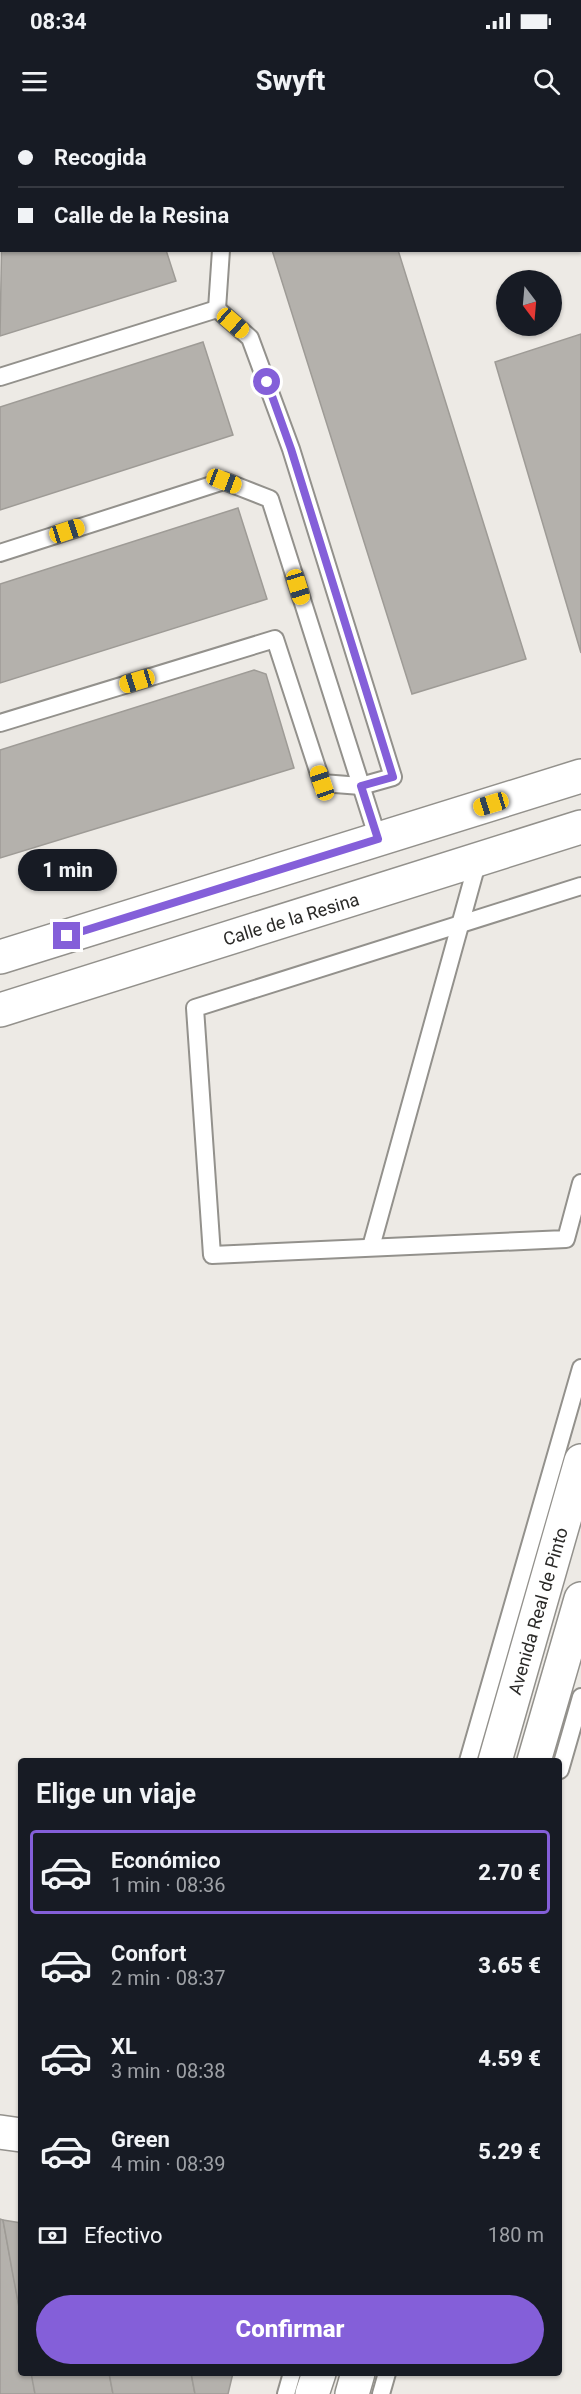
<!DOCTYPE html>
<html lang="es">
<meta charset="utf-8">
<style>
:root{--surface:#171b24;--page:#242831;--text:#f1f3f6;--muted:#9ea1a6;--line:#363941;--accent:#845fd9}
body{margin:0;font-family:Roboto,sans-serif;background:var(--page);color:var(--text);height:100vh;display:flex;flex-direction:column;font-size:22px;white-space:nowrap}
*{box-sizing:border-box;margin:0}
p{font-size:20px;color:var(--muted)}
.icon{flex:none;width:33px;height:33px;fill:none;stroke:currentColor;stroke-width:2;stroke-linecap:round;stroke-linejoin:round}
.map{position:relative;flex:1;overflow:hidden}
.sheet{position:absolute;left:18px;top:1638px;width:544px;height:618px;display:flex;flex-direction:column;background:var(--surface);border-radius:6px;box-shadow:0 2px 4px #0004}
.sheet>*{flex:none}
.banner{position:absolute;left:0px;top:0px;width:582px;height:132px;box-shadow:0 2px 4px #0004;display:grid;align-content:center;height:132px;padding:0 18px;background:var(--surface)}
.needle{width:39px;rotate:164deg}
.buttons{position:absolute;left:496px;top:150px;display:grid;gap:12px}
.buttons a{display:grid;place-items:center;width:66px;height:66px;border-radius:50%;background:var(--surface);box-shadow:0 2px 4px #0004;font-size:30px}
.end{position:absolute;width:27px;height:27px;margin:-14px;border:8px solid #845fd9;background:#fff;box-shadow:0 0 0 3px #fff}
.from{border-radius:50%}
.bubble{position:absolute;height:42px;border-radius:21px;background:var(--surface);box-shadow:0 2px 4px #0004;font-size:20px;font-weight:800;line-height:42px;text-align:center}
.car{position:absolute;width:18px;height:36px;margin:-18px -9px;border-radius:8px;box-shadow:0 0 4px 2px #0007;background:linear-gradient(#f5c518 24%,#345 0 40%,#f5c518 0 76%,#345 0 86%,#f5c518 0)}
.banner b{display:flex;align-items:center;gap:21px;height:57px;font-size:22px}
.banner b+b{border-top:2px solid var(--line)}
.banner i{width:15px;height:15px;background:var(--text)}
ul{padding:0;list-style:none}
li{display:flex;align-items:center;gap:18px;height:84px;margin:0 12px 9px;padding:0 6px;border:3px solid transparent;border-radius:6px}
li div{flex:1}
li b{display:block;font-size:22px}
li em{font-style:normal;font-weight:800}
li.current{border-color:var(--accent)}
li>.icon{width:54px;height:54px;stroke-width:1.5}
h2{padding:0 18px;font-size:27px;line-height:72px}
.pay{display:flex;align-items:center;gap:15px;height:66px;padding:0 18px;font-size:22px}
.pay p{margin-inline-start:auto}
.action{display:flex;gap:12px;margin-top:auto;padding:12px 18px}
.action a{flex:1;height:69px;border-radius:36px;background:var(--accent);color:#fff;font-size:24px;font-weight:800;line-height:69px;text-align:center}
.status{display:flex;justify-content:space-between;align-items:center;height:42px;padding:0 30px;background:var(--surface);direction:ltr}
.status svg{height:16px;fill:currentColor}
header{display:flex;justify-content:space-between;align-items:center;height:78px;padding:0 18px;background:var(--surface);font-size:27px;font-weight:800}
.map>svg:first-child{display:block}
.building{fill:#b4b1ac;stroke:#9e9b96;stroke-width:1.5}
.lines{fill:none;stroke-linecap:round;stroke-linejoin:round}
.lane-casing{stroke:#93918c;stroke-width:20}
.street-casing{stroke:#93918c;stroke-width:36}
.secondary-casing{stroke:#93918c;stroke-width:36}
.lane{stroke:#fff;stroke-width:16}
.street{stroke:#fff;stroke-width:33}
.secondary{stroke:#fff;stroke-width:33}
.route{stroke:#845fd9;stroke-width:8}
.labels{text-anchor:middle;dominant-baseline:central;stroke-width:4.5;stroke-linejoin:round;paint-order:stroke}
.street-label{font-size:18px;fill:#2b2a28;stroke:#fff}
</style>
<div class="status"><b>08:34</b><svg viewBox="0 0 49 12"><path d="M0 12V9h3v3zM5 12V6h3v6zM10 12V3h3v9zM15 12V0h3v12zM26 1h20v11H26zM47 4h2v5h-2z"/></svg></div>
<header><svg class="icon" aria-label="menu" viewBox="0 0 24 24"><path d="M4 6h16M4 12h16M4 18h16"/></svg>Swyft<svg class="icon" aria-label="search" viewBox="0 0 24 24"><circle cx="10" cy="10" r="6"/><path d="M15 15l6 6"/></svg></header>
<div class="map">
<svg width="581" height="2274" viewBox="0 0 581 2274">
<rect width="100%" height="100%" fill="#edeae5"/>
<g class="building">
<polygon points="0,0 122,0 2,2 0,39"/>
<polygon points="231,0 356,0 357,2 231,2"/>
<polygon points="2,104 2,130 166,130 176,161 0,216"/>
<polygon points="272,130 398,130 526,539 412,574"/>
<polygon points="581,214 581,533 495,242"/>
<polygon points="203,222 233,315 0,390 0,287"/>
<polygon points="238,388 267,479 0,563 0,464"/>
<polygon points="254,550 266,554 294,648 0,738 0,630"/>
<polygon points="0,2099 3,2100 21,2196 21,2253 32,2253 35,2274 0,2274"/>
<polygon points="3,2100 21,2103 21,2198 12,2150"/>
<polygon points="31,2253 109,2253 113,2274 35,2274"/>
<polygon points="109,2253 191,2253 195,2274 113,2274"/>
<polygon points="191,2253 233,2253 228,2274 195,2274"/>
</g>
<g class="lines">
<defs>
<g id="lane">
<polyline points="154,0 154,2"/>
<polyline points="183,0 184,2"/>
<polyline points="0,80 2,80"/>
<polyline points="217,189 221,130"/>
<polyline points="0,257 217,189"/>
<polyline points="0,433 224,361 270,379 378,719"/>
<polyline points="0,603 275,519 322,663 361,666 393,657 291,329 250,218 217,189"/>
<polyline points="581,766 195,888 212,1135 566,1119 581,1063"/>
<polyline points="371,1127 478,740"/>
<polyline points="468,1641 581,1248"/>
<polyline points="560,1650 581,1577"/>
<polyline points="286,2274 292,2253"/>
<polyline points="381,2274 387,2253"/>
</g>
<g id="street">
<polyline points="0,837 581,656"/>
<polyline points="0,890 581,707"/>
<polyline points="0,2012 21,2015"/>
</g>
<g id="secondary">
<polyline points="495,1641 581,1341"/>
<polyline points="534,1641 581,1479"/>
<polyline points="312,2274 319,2253"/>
<polyline points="352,2274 358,2253"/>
</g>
</defs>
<use href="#lane" class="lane-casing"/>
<use href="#street" class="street-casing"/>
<use href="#secondary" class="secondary-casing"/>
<use href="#lane" class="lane"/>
<use href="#street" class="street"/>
<use href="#secondary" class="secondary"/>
</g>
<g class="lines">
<polyline class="route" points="67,816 378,719 361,666 393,657 291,329 267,262"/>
</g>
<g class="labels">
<g class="street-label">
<text transform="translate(291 799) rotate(-17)">Calle de la Resina</text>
<text transform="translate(538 1491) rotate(-74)">Avenida Real de Pinto</text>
</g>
</g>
</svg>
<div class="buttons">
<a><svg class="needle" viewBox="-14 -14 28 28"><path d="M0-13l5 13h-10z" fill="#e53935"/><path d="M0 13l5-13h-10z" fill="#9ea1a6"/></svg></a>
</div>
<i class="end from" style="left:267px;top:262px"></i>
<i class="end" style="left:67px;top:816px"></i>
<div class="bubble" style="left:18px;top:729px;width:99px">1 min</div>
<i class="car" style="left:233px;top:203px;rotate:131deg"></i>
<i class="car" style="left:224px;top:361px;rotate:111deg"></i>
<i class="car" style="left:67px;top:411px;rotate:72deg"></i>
<i class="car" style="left:298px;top:467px;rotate:163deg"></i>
<i class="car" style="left:137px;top:561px;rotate:253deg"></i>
<i class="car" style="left:322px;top:663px;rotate:341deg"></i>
<i class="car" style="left:491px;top:684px;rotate:253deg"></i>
<div class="banner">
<b><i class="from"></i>Recogida</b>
<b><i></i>Calle de la Resina</b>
</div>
<section class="sheet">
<h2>Elige un viaje</h2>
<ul>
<li class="current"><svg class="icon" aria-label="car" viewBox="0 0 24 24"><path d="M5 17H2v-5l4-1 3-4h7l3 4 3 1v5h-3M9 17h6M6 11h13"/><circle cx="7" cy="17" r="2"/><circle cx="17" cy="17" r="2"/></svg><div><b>Económico</b><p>1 min · 08:36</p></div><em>2.70 €</em></li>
<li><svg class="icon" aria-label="car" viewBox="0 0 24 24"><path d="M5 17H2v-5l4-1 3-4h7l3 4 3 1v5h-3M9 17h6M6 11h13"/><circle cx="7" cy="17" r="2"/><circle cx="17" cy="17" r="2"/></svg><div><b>Confort</b><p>2 min · 08:37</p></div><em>3.65 €</em></li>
<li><svg class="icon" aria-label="car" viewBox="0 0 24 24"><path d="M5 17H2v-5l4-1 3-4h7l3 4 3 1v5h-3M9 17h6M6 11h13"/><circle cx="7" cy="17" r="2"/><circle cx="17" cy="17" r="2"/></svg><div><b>XL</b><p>3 min · 08:38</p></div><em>4.59 €</em></li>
<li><svg class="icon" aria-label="car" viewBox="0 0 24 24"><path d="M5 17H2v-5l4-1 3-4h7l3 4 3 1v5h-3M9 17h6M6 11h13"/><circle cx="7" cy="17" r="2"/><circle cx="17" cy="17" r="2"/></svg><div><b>Green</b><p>4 min · 08:39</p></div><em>5.29 €</em></li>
</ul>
<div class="pay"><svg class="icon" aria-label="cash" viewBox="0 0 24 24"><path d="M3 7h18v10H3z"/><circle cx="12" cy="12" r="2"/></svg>Efectivo<p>180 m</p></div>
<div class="action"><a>Confirmar</a></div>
</section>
</div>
